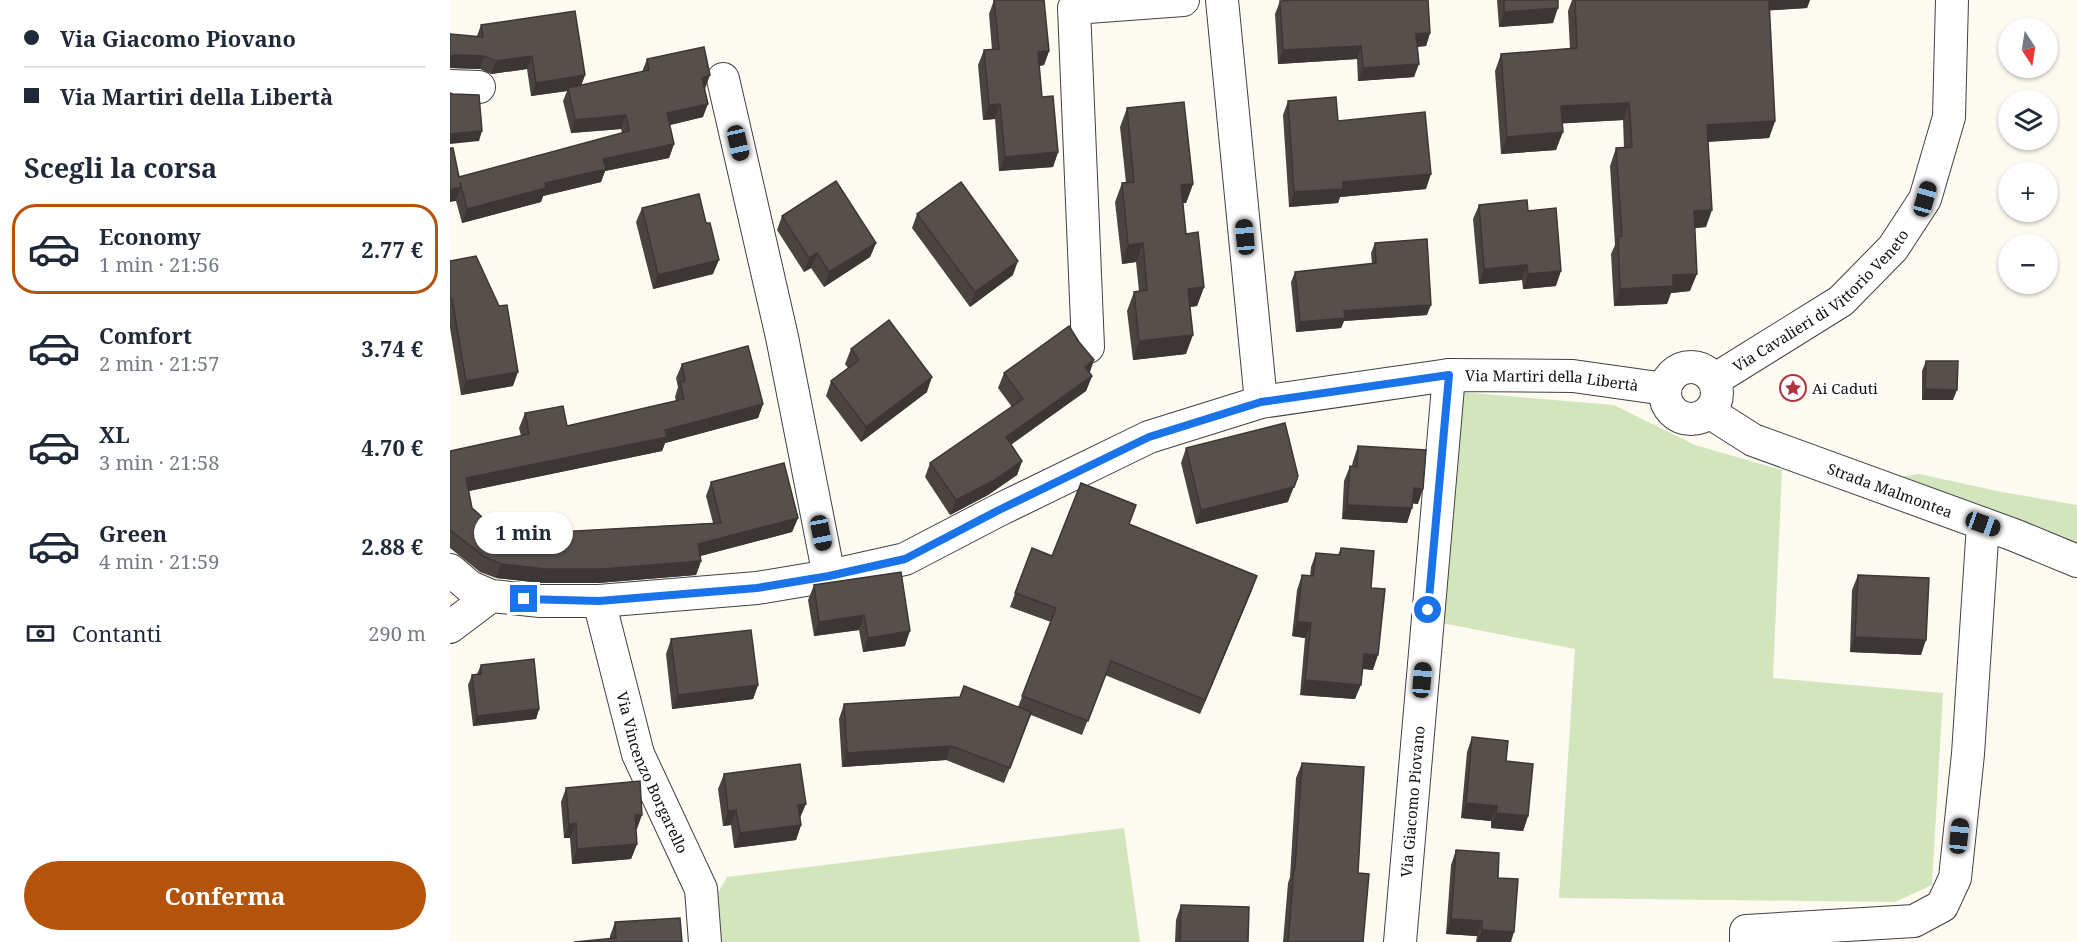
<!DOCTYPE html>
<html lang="it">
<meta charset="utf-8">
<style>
:root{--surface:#fff;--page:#f6f6f7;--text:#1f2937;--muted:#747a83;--line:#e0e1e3;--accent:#b45309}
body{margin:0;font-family:"Noto Serif",serif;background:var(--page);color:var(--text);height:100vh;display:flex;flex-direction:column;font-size:22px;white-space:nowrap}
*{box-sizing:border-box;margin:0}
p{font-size:20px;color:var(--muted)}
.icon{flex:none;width:33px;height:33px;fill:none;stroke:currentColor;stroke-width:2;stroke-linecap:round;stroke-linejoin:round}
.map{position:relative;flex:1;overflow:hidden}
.panel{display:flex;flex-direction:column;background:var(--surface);width:450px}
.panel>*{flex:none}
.top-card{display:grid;align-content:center;height:132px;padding:0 24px;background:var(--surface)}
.needle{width:39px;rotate:168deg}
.controls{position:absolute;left:1548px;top:18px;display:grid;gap:12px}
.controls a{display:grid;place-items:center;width:60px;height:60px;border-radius:50%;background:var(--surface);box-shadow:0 2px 4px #0004;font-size:30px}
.end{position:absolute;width:27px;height:27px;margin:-14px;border:8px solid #1a73e8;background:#fff;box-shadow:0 0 0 3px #fff}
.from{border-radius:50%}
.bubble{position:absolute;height:42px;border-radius:21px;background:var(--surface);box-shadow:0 2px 4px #0004;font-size:20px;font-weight:700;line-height:42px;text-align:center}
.car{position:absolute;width:18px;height:36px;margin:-18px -9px;border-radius:8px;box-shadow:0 0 4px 2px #0007;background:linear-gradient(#222 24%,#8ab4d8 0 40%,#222 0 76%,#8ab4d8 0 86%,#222 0)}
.top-card b{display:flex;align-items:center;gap:21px;height:57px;font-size:22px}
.top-card b+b{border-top:2px solid var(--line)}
.top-card i{width:15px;height:15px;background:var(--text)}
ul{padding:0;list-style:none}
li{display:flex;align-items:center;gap:18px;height:90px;margin:0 12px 9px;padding:0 12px;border:3px solid transparent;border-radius:24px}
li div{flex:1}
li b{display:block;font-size:22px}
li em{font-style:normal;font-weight:700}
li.selected{border-color:var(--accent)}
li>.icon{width:54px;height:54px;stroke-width:1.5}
h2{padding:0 24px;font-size:27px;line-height:72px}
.pay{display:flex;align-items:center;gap:15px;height:66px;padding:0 24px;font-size:22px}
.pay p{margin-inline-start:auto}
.action{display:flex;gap:12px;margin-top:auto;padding:12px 24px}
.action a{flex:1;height:69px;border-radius:36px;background:var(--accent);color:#fff;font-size:24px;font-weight:700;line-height:69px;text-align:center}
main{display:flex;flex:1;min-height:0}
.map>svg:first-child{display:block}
.green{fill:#d3e5bd}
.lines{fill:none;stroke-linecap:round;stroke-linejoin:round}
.minor-casing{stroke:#414141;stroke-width:34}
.minor{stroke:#fff;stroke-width:32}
.wall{fill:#4a4441}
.shaded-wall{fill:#3c3735}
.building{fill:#564f4c;stroke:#3c3735;stroke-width:1.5}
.route{stroke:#1a73e8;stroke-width:8}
.labels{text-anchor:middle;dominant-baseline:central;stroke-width:6;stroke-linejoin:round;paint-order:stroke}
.street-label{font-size:15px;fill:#0e0e0e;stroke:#fff}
.poi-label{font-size:15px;fill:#0e0e0e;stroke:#fff;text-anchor:start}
</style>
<main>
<section class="panel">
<div class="top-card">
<b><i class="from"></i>Via Giacomo Piovano</b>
<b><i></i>Via Martiri della Libertà</b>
</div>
<h2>Scegli la corsa</h2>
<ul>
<li class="selected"><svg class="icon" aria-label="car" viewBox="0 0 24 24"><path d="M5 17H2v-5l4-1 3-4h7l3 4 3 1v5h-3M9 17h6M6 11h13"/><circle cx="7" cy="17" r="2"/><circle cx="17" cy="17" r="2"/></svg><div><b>Economy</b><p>1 min · 21:56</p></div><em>2.77 €</em></li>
<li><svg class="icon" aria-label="car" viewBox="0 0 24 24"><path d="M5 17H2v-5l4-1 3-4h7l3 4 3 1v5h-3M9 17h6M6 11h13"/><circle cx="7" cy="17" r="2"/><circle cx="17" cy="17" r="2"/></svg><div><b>Comfort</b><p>2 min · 21:57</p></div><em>3.74 €</em></li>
<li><svg class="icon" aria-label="car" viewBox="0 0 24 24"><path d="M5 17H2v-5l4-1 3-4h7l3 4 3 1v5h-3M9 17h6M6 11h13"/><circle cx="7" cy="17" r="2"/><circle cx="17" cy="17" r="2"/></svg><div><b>XL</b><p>3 min · 21:58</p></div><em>4.70 €</em></li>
<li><svg class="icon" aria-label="car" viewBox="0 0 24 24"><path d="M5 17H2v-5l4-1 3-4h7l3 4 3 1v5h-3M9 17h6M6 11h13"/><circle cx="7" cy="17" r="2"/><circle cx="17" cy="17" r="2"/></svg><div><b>Green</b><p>4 min · 21:59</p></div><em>2.88 €</em></li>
</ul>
<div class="pay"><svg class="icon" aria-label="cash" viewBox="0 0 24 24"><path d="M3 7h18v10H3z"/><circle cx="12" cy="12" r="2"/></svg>Contanti<p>290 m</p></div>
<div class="action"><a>Conferma</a></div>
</section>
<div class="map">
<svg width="1627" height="942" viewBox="0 0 1627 942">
<rect width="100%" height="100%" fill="#fdfaf1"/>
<g class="green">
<polygon points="1010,392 1164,405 1245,445 1332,470 1323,678 1493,693 1482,885 1445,902 1109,898 1125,649 992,623"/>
<polygon points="1469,474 1552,492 1627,505 1627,552 1448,477"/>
<polygon points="674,828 690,942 266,942 262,903 277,877"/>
</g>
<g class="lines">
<defs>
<g id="minor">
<polyline points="772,0 811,402"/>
<polyline points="273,79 332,337 379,576"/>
<polyline points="0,86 29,87"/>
<polyline points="638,347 624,8 733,0"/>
<circle cx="1241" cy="393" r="26"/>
<path id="s1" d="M1264 380 1391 301 1443 248 1475 199 1499 117 1502 0"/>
<path id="s2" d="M1259 412 1303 440 1564 535 1627 561"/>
<path id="s3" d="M0 570 20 587 41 596 90 601H149L307 588 379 576 455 559 549 510 699 437 811 402 999 375 1123 376 1215 389"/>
<path id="s4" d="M149 601 188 754 251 889 255 942"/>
<polyline points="0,627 41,596"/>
<path id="s5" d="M950 942 999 375"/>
<polyline points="1296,942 1296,931 1464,921 1492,906 1505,878 1518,754 1533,524"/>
</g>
</defs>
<use href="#minor" class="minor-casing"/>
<use href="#minor" class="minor"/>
</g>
<g class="wall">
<polygon points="544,0 599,51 594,65 589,66 592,97 608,152 603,167 549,171 545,119 533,120 528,65 534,50 542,50 539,14"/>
<polygon points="1047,0 1108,0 1103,23 1049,27"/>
<polygon points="1122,0 1360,0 1357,8 1319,10 1325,121 1319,138 1258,142 1256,227 1244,228 1240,291 1221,293 1217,304 1164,306 1161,254 1165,245 1160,166 1166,148 1174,148 1173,120 1112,123 1106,150 1051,154 1045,71 1051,54 1120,49 1118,11"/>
<polygon points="830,1 980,33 976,46 967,47 964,77 908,81 907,59 828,64 825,14"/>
<polygon points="31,25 135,75 131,85 192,72 197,59 255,89 253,117 219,125 224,144 219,158 155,171 151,182 93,196 91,202 12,223 6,201 9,177 172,133 171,129 121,133 113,101 117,91 81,96 77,69 41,74 30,69 0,68 27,36"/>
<polygon points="838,101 888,121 976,189 890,197 888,203 839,207 833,115"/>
<polygon points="677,108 743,184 736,203 733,203 736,234 754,287 747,306 740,307 736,354 683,360 677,311 684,292 689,291 686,262 672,264 665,202 672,183 676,183 670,127"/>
<polygon points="1029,205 1078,211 1106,286 1073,289 1072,280 1029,284 1023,219"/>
<polygon points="192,208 263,274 203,289 186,222"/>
<polygon points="467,214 563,275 520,307 462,228"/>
<polygon points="332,216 426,243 420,257 374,287 361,268 354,272 327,230"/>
<polygon points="925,243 977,315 894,321 891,328 846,332 841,282 845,272 922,264 921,253"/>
<polygon points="0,261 63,386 11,395 0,328"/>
<polygon points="401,349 477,392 411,442 376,396 381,381 398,368 395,364"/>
<polygon points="1476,361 1503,400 1472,400 1472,371"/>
<polygon points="232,364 313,404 308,418 215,443 212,451 18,491 22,508 52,535 263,523 256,496 261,482 348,518 342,532 250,556 251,561 246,575 148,583 91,583 46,578 30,572 0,548 0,451 71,436 69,428 75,413 117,426 226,401 225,397 228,387 226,378"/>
<polygon points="554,373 639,373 642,376 636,391 561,444 572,461 567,475 538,495 500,515 475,477 480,463 562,407 548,388"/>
<polygon points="908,446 968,504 963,503 957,523 892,519 894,481 900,466 902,466 903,461"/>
<polygon points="736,448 838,502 746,524 731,463"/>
<polygon points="679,524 802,590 750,714 655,675 632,735 581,715 554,783 496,760 392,767 389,719 394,704 510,697 568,707 601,622 560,607 582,548 602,556"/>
<polygon points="891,548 921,588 923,670 912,669 905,699 850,695 855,638 842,636 847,590 852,575 860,576 861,567 866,553 888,555"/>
<polygon points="451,572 455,646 413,652 409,630 364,636 358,600 364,585"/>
<polygon points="1408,575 1471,655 1400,652 1402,590"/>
<polygon points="221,639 308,685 303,699 222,709 216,654"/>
<polygon points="31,665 89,709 86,719 23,726 18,685 22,675 27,674"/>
<polygon points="1022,737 1056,761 1078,816 1073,831 1041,828 1041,821 1011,818 1017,752"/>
<polygon points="852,763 908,873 913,942 833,942 838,883 840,877 846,778"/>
<polygon points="274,774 350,818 351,825 346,840 284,848 281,825 273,826 268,789"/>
<polygon points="116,788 187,829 186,829 187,844 181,859 122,864 120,838 114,838 111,802"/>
<polygon points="1006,850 1048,878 1061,942 1026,942 1027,936 996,934 1001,865"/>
<polygon points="731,905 798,942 725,942 726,920"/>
<polygon points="165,922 232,942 160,939 160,936"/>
</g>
<g class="shaded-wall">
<polygon points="1316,0 1360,0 1357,8 1312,11"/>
<polygon points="1108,8 1103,23 1049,27 1054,12"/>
<polygon points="980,33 976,46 962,47 966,34"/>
<polygon points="911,46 907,59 828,64 833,50"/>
<polygon points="599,51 594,65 583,67 588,52"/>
<polygon points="5,55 34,56 30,69 0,68 0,56"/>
<polygon points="82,56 77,69 41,74 46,61"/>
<polygon points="969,64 964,77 908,81 913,68"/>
<polygon points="135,75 130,89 118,88 117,91 81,96 86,83"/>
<polygon points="260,75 255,89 252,78"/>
<polygon points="1179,103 1173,120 1104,124 1111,106"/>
<polygon points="258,104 253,117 212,127 217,113"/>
<polygon points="550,104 545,119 533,120 539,105"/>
<polygon points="176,115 171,129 121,133 125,120"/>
<polygon points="1325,121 1319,138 1250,142 1257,125"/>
<polygon points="32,131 29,141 0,144 0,134"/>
<polygon points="1113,132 1106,150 1051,154 1057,137"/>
<polygon points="224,144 219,158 155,171 151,182 93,196 91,202 12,223 17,209 95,183 153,159"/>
<polygon points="608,152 603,167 549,171 555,157"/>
<polygon points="981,174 976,189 890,197 888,203 839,207 844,192 893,182"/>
<polygon points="743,184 736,203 724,204 731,185"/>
<polygon points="11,187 6,201 0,202 0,190"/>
<polygon points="1262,210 1256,227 1237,229 1244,211"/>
<polygon points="426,243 420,257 374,287 379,272"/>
<polygon points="693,243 686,262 672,264 678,245"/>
<polygon points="367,253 361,268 354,272 359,258"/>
<polygon points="269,260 263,274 203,289 208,275"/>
<polygon points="568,261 563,275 520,307 525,292"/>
<polygon points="1077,265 1072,280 1029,284 1034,269"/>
<polygon points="1111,271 1106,286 1073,289 1078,274"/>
<polygon points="1247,274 1240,291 1221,293 1217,304 1164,306 1170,289 1223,275"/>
<polygon points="754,287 747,306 731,308 738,289"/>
<polygon points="981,305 977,315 894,321 891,328 846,332 850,322 894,311"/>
<polygon points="743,335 736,354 683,360 689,341"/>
<polygon points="644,360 639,375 635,367"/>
<polygon points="68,372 63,386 11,395 16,381"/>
<polygon points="642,376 636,391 551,452 556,437"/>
<polygon points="482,377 477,392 411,442 416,427"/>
<polygon points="1475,389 1507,390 1503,400 1472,400"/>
<polygon points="313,404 308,418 215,443 212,451 10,493 16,478 215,430"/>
<polygon points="572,461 567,475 538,495 500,515 506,500"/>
<polygon points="848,476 838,502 746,524 751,510"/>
<polygon points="964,488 973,489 968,504 958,503"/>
<polygon points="897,505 962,508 957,523 892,519"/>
<polygon points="348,518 342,532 243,558 248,544"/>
<polygon points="251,561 246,575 148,583 91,583 46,578 51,564"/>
<polygon points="807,576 802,590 750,714 755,700"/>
<polygon points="414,615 409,630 364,636 369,622"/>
<polygon points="847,622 861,623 855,638 842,636"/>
<polygon points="460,631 455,646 413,652 418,638"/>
<polygon points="1405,637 1476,640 1471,655 1400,652"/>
<polygon points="914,654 928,655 923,670 908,668"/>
<polygon points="855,680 911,685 905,699 850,695"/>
<polygon points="308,685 303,699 222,709 228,695"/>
<polygon points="89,709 86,719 23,726 27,716"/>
<polygon points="501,746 496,760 392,767 397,753"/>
<polygon points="1016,803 1047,806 1041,821 1011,818"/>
<polygon points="356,804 350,818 348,805"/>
<polygon points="286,810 281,825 273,826 278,811"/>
<polygon points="1046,813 1078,816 1073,831 1041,828"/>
<polygon points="185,815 192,815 187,829 179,830"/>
<polygon points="126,823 120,838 114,838 119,824"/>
<polygon points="351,825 346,840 284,848 290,833"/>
<polygon points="187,844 181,859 122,864 127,849"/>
<polygon points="1001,919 1032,921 1027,936 996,934"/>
<polygon points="1032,930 1064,932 1061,942 1027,942"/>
</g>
<g class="building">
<polygon points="544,0 594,0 599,51 588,52 592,97 603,96 608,152 555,157 550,104 539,105 534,50 549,49"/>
<polygon points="842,0 978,0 980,33 966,34 969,64 913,68 911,46 833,50 830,1"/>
<polygon points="1054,0 1108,0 1108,8 1054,12"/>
<polygon points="1125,0 1319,0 1325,121 1257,125 1262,210 1244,211 1247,274 1223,275 1223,286 1170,289 1168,237 1172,236 1166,148 1182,147 1179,103 1111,106 1113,132 1057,137 1051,54 1127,48"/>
<polygon points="125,11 135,75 86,83 82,56 46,61 34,56 5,55 0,56 0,34 33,37 31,25"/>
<polygon points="254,47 260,75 252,78 258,104 217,113 224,144 153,159 156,169 95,183 96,188 17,209 10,182 11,187 0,190 0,148 3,148 9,177 179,131 176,115 125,120 118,88 199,70 197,59"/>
<polygon points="0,93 3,94 29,95 32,131 0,134"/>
<polygon points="886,97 888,121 975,112 981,174 893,182 893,189 844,192 838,101"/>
<polygon points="734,102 743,184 731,185 736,234 748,232 754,287 738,289 743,335 689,341 684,292 697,290 693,243 678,245 672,183 684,182 677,108"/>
<polygon points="386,181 426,243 379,272 367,253 359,258 332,216"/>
<polygon points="511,182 568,261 525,292 467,214"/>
<polygon points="249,194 256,223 260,223 269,260 208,275 192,208"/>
<polygon points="1077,200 1078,211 1106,208 1111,271 1078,274 1077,265 1034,269 1029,205"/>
<polygon points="977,239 981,305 894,311 895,318 850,322 845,272 926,263 925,243"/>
<polygon points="26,256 49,306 57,305 68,372 16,381 2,299 0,299 0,261"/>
<polygon points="439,320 482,377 416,427 381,381 409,360 401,349"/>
<polygon points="619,326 629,342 644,360 635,367 642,376 556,437 572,461 543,481 506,500 480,463 573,399 554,373"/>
<polygon points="298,346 313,404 215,430 217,437 16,478 22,508 52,535 271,523 261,482 334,463 348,518 248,544 251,561 153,569 96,569 51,564 35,557 0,530 0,451 79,434 75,413 113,406 117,426 234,399 230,382 235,381 232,364"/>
<polygon points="1476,361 1508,361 1507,390 1475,389"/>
<polygon points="835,423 848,476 844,487 751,510 736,448"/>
<polygon points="908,446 976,450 973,489 964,488 962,508 897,505 900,466 907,467"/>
<polygon points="631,483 686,505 679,524 807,576 755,700 661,661 638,721 572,696 606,608 565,593 582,548 602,556"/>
<polygon points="891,548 924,551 921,588 935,589 928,655 914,654 911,685 855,680 861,623 847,622 852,575 863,576 866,553 890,555"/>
<polygon points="451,572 460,631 418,638 414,615 369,622 364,585"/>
<polygon points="1408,575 1479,578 1476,640 1405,637"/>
<polygon points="301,630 308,685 228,695 221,639"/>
<polygon points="84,659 89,709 27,716 22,675 31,674 31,665"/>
<polygon points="514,686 581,712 560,768 501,746 397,753 394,704 510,697"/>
<polygon points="1022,737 1058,741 1056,761 1083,764 1078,816 1046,813 1047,806 1016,803"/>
<polygon points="852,763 914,767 908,873 919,874 913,942 838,942 844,868 845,868"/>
<polygon points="350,764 356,804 348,805 351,825 290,833 286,810 278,811 274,774"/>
<polygon points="190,781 192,815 185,815 187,844 127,849 126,823 119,824 116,788"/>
<polygon points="1006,850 1049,853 1048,878 1068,879 1064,932 1032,930 1032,921 1001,919"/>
<polygon points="731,905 799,907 798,942 730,942"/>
<polygon points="230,918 232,942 124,942 166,938 165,922"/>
</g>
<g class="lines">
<polyline class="route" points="74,599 149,601 307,588 379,576 455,559 549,510 699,437 811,402 999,375 978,610"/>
</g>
<defs>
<symbol id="sight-ring" viewBox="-11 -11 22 22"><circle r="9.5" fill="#fff" stroke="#b03440" stroke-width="1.5"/><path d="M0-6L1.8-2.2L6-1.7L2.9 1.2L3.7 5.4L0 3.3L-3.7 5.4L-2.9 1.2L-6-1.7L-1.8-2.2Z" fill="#b03440"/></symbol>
</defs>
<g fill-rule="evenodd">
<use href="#sight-ring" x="1328" y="373" width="30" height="30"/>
</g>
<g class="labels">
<g class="street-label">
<text stroke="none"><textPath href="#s1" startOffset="134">Via Cavalieri di Vittorio Veneto</textPath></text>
<text stroke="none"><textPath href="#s3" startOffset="1150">Via Martiri della Libertà</textPath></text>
<text stroke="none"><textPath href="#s2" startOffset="198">Strada Malmontea</textPath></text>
<text stroke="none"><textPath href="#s4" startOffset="180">Via Vincenzo Borgarello</textPath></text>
<text stroke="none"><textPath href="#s5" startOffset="141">Via Giacomo Piovano</textPath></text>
</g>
<g class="poi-label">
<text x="1362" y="388">Ai Caduti</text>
</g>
</g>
</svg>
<div class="controls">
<a><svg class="needle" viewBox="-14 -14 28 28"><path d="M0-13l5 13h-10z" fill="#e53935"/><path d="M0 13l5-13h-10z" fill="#747a83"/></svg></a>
<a><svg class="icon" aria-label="layers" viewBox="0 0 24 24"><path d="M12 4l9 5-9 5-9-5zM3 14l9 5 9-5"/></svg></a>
<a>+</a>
<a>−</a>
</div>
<i class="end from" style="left:978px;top:610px"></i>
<i class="end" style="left:74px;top:599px"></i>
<div class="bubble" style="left:24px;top:512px;width:99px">1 min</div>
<i class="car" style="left:288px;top:143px;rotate:167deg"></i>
<i class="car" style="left:1475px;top:199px;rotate:16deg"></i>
<i class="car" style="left:795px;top:237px;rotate:355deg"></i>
<i class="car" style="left:1533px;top:524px;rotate:110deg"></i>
<i class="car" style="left:371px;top:533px;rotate:169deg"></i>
<i class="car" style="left:972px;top:680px;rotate:5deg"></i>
<i class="car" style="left:1509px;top:836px;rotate:6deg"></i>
</div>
</main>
